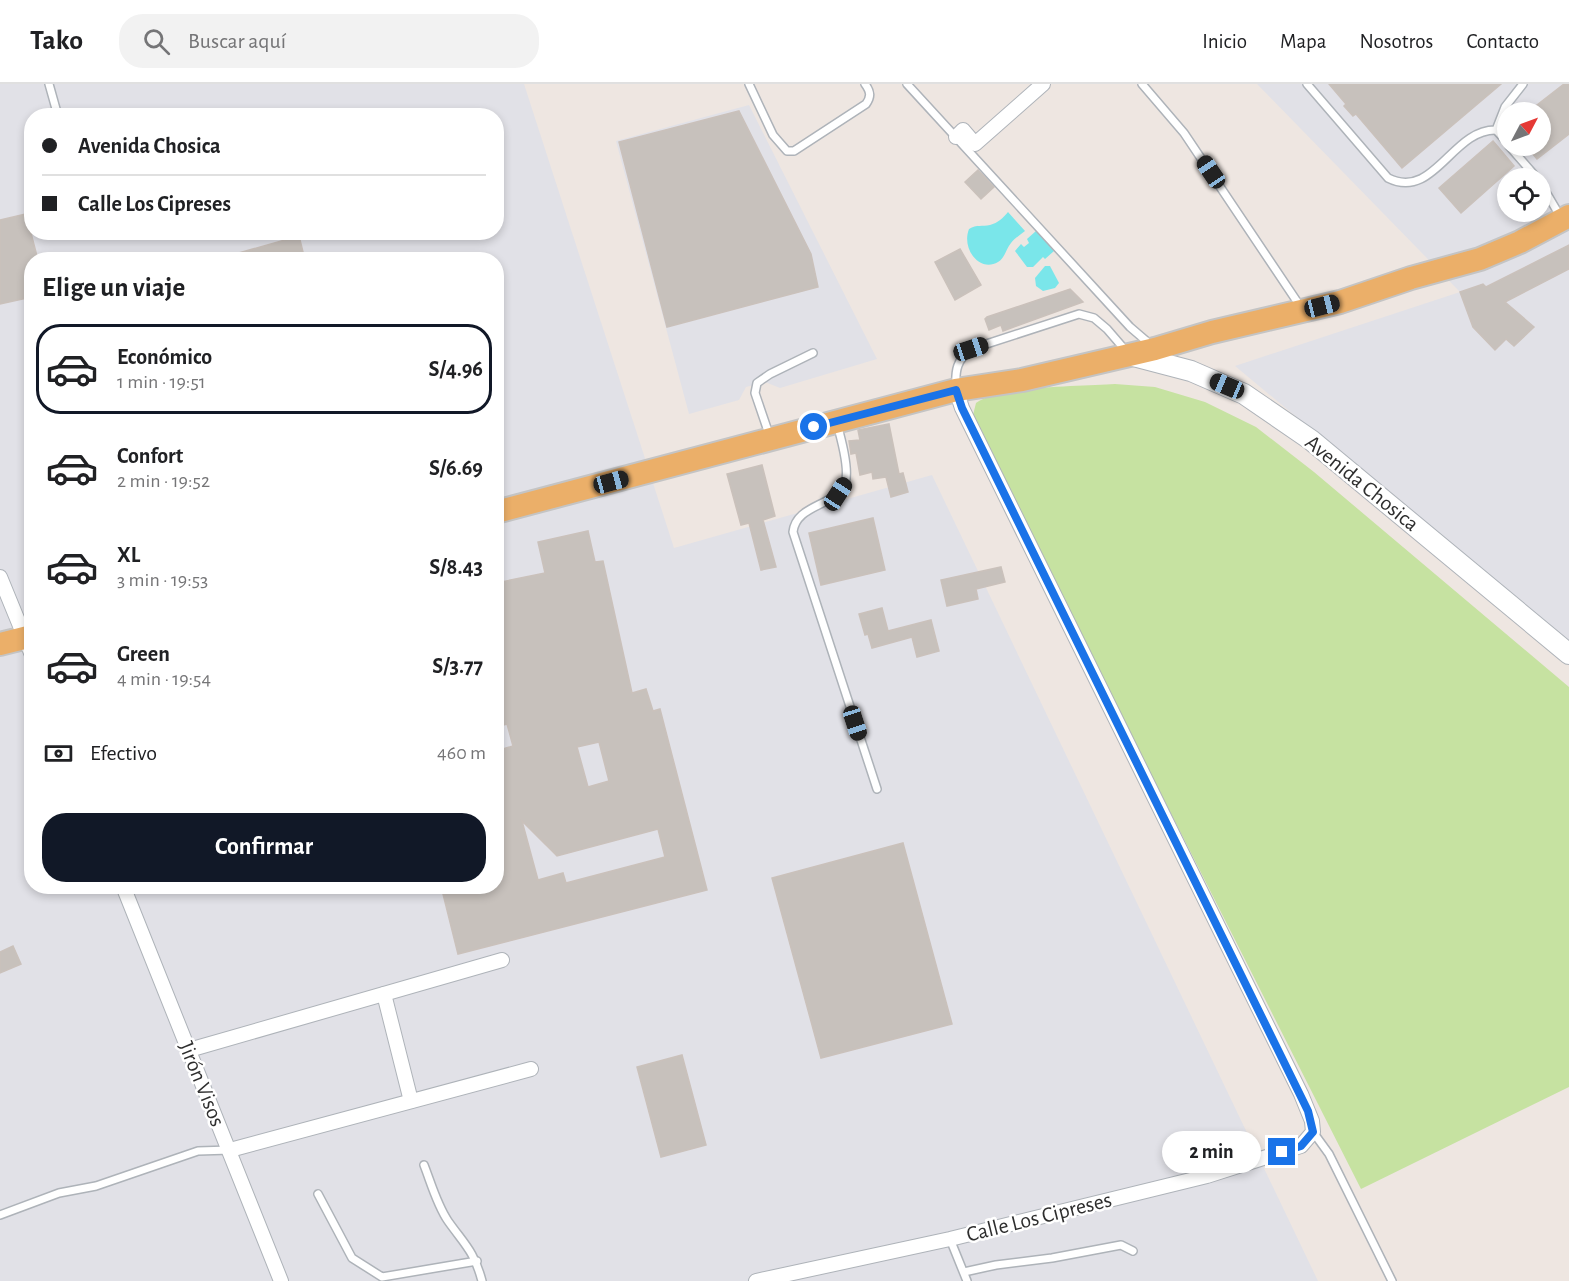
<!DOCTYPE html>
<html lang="es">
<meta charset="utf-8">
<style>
:root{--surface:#fff;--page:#f2f2f2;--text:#202124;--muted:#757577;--line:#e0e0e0;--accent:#111827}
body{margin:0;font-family:"Alegreya Sans",sans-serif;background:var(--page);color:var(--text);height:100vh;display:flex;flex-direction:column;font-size:22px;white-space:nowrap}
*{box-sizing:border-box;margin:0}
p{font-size:20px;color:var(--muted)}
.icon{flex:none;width:33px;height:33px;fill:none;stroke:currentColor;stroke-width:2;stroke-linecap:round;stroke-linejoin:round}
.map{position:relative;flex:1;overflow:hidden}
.panel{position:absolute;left:24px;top:168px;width:480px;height:642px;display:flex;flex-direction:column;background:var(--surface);border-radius:24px;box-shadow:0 3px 9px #0003}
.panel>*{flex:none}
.top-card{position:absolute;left:24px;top:24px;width:480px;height:132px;border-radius:24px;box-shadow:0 3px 9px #0003;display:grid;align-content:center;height:132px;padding:0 18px;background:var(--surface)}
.needle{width:39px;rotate:49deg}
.buttons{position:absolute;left:1497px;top:18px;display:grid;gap:12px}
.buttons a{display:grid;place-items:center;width:54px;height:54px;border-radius:50%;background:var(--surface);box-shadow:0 3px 9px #0003;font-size:30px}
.end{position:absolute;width:27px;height:27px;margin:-14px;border:8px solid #1a73e8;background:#fff;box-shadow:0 0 0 3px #fff}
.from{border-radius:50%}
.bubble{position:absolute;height:42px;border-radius:21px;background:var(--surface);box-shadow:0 3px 9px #0003;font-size:20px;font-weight:700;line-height:42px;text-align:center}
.car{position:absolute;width:18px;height:36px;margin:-18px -9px;border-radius:8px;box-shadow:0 0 4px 2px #0007;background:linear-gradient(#222 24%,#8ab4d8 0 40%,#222 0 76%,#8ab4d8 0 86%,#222 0)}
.top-card b{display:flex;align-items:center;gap:21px;height:57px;font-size:22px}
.top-card b+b{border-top:2px solid var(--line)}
.top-card i{width:15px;height:15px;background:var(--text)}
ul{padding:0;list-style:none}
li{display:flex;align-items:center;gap:18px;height:90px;margin:0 12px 9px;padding:0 6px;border:3px solid transparent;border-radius:24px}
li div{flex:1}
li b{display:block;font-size:22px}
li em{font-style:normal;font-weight:700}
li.on{border-color:var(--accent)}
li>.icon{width:54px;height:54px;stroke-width:1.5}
h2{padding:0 18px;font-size:27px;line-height:72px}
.pay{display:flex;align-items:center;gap:15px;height:66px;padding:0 18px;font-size:22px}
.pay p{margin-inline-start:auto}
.action{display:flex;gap:12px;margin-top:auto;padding:12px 18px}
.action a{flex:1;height:69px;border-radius:24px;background:var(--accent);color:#fff;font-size:24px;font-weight:700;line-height:69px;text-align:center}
header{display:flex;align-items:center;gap:36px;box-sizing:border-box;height:84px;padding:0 30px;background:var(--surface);border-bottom:2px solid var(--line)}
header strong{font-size:28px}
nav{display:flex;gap:33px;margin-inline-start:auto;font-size:21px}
.search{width:420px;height:54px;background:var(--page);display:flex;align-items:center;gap:15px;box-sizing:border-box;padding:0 21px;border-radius:24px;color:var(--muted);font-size:22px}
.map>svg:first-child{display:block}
.industrial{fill:#e1e1e7;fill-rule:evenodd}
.green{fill:#c6e2a1}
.water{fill:#7ae6ea}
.building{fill:#c7c1bc;stroke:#cac1bb;stroke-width:1.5;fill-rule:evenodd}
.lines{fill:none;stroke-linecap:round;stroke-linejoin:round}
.lane-casing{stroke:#aeb3b9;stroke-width:10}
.street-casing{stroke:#aeb3b9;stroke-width:16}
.secondary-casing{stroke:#aeb3b9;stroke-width:22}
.primary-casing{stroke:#c4c4c4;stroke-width:26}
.lane{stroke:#fff;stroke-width:7}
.street{stroke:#fff;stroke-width:14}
.secondary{stroke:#fff;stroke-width:20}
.primary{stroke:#ebaf69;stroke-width:22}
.route{stroke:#1a73e8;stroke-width:8}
.labels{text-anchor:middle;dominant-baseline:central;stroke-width:5;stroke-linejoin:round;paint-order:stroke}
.street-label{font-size:22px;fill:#2e2e2e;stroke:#fff}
</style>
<header>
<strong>Tako</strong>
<div class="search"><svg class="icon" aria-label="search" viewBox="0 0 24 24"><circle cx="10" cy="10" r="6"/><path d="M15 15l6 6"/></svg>Buscar aquí</div>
<nav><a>Inicio</a><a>Mapa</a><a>Nosotros</a><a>Contacto</a></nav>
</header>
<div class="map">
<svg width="1569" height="1197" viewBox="0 0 1569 1197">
<rect width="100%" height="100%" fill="#eee6e1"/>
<g class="industrial">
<path d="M0 0H524L674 464 932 391 1318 1197H0ZM32 32H496V148H32ZM32 176H496V802H32Z"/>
<path d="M1257 0H1569V559L1235 282 1460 208ZM1508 28H1540V62H1508ZM1508 94H1540V128H1508Z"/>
<polygon points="749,21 877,275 780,304 765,298 746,303 739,316 689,330 616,57"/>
</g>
<path class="green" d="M1115 300 1155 303 1205 318 1256 343 1314 388 1569 603V1003L1361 1105 974 340 973 331 976 319C1000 302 1083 302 1115 300Z"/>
<g class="water">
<path d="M1008 128 1025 147C1020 151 1015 154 1011 159 1006 165 1005 174 998 178 980 189 961 165 969 145 977 140 982 143 990 141 998 139 1003 134 1008 128Z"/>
<polygon points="1036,147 1054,167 1045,175 1043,173 1033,183 1027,183 1015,167 1021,160 1024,163 1029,159 1027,155"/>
<polygon points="1045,182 1050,182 1059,199 1055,204 1043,207 1036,202 1035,194"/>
</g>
<g class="building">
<polygon points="1329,0 1501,0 1402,84 1356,30 1353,32 1344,22 1346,20"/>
<polygon points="1564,0 1569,0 1569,50 1537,75 1526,62 1540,62 1540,28 1528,28"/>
<polygon points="739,27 811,170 818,203 667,243 619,58"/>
<polygon points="1493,57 1514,82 1461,129 1439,104"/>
<polygon points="978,86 994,103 981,115 965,98"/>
<polygon points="26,130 38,176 32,176 32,213 0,220 0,136"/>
<polygon points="299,152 305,176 229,176 228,172"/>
<polygon points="1569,161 1569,185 1505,218 1534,243 1514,262 1506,255 1495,266 1473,243 1460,208 1483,200 1486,203"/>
<polygon points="960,165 981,201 955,216 935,178"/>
<polygon points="1070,205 1083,218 1003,247 1001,241 989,246 985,235 987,233"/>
<polygon points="889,340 899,390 903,389 908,408 891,413 886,393 873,395 872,388 860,391 856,369 851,370 849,357 860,356 858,346"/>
<polygon points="762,381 775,432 763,436 776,483 761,486 749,439 741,441 727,390"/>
<polygon points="873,434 885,486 821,501 809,449"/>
<path d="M588 447 595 478 603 477 632 609 646 605 653 627 660 625 707 806 458 870 441 802H496V667L513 662 507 640 496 643V622L503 620 496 594V499L545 489 538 458ZM599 658 609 697 588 703 577 663ZM522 737 557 772 658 745 665 773 566 799 563 789 538 796Z"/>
<polygon points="1001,483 1005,498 976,505 978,515 947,522 941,496"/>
<polygon points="882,524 888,547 931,536 939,567 917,573 912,553 872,564 868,550 865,551 859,530"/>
<polygon points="903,759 952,940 821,974 772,794"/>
<polygon points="13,862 21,880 0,889 0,868"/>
<polygon points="682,971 706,1061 661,1073 637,983"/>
</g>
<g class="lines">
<defs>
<g id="lane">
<polyline points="49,0 58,32"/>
<path d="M749 0 773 51 787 67H794L866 20C871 13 871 8 865 0"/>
<polyline points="907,0 1130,243 1151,261"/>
<polyline points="1142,0 1184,49 1300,222"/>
<path d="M1307 0 1388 94C1434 117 1452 45 1496 46L1505 23 1523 0"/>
<polyline points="1496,46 1508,59"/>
<polyline points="1509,62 1537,94"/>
<polyline points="1540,98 1560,132"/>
<path d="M956 303C955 286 957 276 971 265L1079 230 1094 234 1107 245 1126 267"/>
<path d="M837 340C841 354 850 386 845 399 835 423 796 420 793 448L877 705"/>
<polyline points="770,353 755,309 757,299 770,290 813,269"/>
<polyline points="1313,1048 1329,1070 1392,1197"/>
<path d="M424 1081C431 1099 437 1121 448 1137 465 1161 474 1167 482 1197"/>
<polyline points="318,1110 352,1174 382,1193 477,1177"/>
<polyline points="0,1131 59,1109 96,1102 198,1067 230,1066"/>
<polyline points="950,1155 967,1197"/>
<polyline points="964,1188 996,1181 1052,1174 1121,1161 1133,1167"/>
</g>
<g id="street">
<polyline points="956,53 963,46 975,60 1043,0"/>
<polyline points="0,493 32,571"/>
<polyline points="123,802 281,1197"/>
<polyline points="384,910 411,1017"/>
<polyline points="189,966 502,876"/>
<polyline points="230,1066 531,985"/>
<polyline points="756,1197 950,1155 1207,1092 1301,1062 1313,1048 1312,1037 1301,1010 962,324 956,306"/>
</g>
<polyline id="secondary" points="1130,271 1191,287 1244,310 1311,356 1569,570"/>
<g id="primary">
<polyline points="496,428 956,306 1022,296 1155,265 1212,248 1340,218 1411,194 1480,175 1520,158 1569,132"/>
<polyline points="0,560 32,552"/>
</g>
</defs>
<use href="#lane" class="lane-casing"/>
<use href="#street" class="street-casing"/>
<use href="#secondary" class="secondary-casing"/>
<use href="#primary" class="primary-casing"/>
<use href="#lane" class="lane"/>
<use href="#street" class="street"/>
<use href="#secondary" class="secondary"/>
<use href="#primary" class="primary"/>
</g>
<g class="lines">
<polyline class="route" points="814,343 956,306 962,324 1308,1027 1313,1048 1301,1062 1282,1068"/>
</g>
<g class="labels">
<g class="street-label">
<text transform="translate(1362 399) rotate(39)">Avenida Chosica</text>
<text transform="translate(202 1000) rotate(68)">Jirón Visos</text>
<text transform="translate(1039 1133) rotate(-14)">Calle Los Cipreses</text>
</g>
</g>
</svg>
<div class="buttons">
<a><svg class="needle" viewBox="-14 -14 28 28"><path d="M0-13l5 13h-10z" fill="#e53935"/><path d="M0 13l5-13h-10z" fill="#757577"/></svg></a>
<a><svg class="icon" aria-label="locate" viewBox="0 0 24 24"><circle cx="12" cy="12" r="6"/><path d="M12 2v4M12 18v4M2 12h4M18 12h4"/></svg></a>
</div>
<i class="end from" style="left:814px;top:343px"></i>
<i class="end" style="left:1282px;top:1068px"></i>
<div class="bubble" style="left:1162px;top:1047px;width:99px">2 min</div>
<i class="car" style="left:1211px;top:88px;rotate:326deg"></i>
<i class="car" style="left:1322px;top:222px;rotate:76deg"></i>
<i class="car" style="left:971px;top:265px;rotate:72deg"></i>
<i class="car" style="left:1227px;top:302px;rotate:293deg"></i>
<i class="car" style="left:611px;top:398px;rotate:75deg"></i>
<i class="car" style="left:838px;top:410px;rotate:33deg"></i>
<i class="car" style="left:855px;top:639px;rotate:162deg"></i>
<div class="top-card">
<b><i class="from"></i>Avenida Chosica</b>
<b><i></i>Calle Los Cipreses</b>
</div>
<section class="panel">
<h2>Elige un viaje</h2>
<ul>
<li class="on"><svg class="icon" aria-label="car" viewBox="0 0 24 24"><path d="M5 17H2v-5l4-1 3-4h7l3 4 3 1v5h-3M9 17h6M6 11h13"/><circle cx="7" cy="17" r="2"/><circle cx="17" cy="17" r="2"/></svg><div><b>Económico</b><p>1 min · 19:51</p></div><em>S/4.96</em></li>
<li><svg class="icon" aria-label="car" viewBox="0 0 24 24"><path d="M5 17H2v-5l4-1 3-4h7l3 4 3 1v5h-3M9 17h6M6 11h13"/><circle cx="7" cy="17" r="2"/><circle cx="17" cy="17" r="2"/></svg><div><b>Confort</b><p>2 min · 19:52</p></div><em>S/6.69</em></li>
<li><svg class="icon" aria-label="car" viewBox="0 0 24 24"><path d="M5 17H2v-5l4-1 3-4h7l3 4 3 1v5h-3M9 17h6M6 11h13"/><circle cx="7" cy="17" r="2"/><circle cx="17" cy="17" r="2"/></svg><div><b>XL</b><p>3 min · 19:53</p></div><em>S/8.43</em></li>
<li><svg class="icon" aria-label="car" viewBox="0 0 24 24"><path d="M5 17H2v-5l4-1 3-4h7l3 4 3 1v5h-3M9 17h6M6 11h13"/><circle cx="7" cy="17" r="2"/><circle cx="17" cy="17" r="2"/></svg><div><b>Green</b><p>4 min · 19:54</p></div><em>S/3.77</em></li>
</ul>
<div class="pay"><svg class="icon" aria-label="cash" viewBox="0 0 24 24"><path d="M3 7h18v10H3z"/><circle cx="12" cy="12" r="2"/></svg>Efectivo<p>460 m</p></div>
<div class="action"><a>Confirmar</a></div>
</section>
</div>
